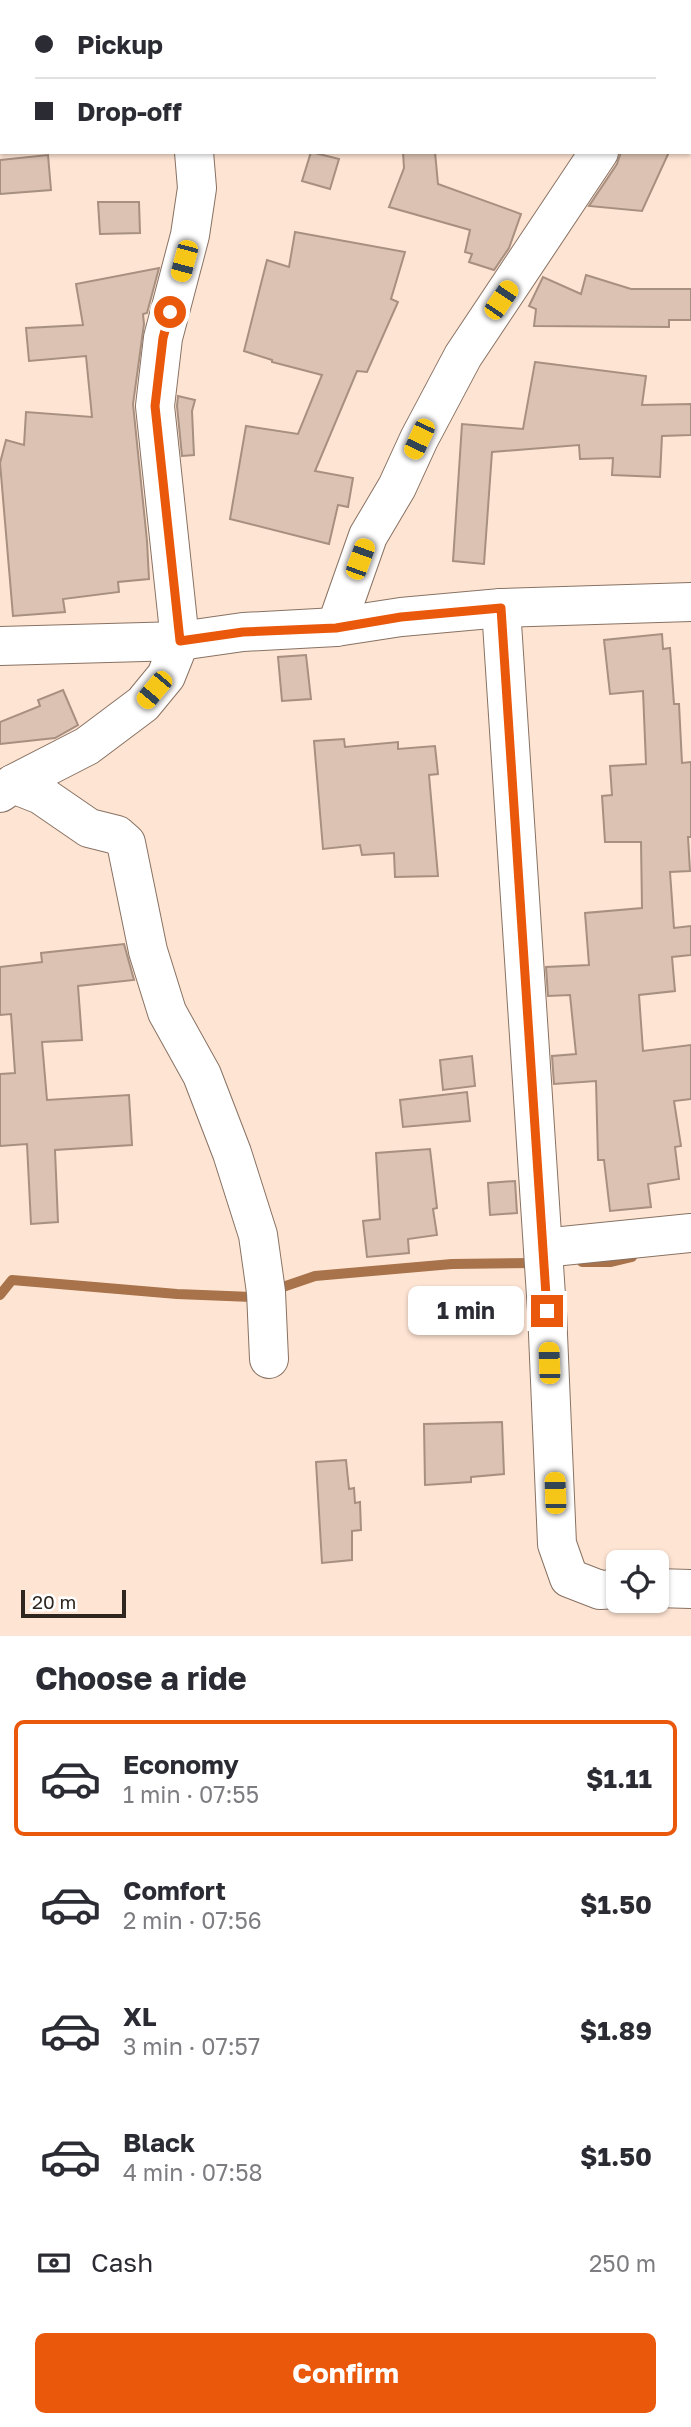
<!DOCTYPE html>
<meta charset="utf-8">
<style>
:root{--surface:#fff;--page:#f7f7f7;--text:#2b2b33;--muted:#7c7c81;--line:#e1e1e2;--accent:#ea580c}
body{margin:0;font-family:"Golos Text",sans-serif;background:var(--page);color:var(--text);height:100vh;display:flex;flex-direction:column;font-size:26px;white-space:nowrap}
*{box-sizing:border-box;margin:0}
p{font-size:23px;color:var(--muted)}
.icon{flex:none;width:38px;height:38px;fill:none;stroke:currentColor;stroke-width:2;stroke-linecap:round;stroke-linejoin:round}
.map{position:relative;height:1636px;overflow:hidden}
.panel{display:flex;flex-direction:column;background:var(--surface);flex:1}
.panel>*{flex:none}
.hud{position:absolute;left:0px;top:0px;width:691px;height:154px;box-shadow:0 2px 5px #0004;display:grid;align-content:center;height:154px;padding:0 35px;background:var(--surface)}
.fabs{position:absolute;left:606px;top:1550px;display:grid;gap:14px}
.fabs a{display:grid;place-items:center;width:63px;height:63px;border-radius:10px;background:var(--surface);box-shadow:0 2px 5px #0004;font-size:35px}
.scale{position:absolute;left:21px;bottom:18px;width:105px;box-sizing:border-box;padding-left:7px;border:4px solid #2f261f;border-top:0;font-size:19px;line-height:24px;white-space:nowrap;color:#2f261f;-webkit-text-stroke:5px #fff;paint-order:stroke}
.end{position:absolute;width:32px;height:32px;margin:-16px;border:9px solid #ea580c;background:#fff;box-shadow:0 0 0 4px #fff}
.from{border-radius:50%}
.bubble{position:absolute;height:49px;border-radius:10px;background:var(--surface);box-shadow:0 2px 5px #0004;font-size:23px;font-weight:700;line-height:49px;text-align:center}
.car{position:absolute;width:21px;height:42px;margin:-21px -10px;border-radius:9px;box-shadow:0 0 5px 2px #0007;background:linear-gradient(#f5c518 24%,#345 0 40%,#f5c518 0 76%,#345 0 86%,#f5c518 0)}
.hud b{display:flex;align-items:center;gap:24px;height:66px;font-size:26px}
.hud b+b{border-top:2px solid var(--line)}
.hud i{width:18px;height:18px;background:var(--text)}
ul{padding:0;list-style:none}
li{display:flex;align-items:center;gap:21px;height:116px;margin:0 14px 10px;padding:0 21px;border:4px solid transparent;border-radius:10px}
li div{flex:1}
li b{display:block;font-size:26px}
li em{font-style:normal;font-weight:700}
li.selected{border-color:var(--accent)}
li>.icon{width:63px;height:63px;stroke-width:1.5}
h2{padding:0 35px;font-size:32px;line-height:84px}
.pay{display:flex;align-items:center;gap:18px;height:77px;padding:0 35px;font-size:26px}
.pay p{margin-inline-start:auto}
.action{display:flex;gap:14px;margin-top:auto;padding:14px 35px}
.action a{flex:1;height:80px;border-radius:10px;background:var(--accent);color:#fff;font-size:28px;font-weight:700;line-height:80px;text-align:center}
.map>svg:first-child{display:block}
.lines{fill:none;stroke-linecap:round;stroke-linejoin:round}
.stream{stroke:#a8724a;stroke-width:10}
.building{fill:#dbc2b2;stroke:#a79080;stroke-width:2}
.minor-casing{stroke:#887263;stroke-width:40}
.minor{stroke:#fff;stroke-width:38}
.route{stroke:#ea580c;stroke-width:9}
</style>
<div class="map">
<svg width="691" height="1636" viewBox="0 0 691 1636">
<rect width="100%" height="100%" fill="#fee4d3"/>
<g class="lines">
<g class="stream">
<polyline points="582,1262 611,1262 632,1257"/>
<polyline points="274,1290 315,1276 452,1264 538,1263"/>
<polyline points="0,1295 12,1280 177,1294 252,1297 258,1295"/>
</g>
</g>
<g class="building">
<polygon points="311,152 339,159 330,189 302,181"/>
<polygon points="403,152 435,152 438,184 521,214 509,248 494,270 469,262 472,254 465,252 470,230 389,207 404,168"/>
<polygon points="621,152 669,152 642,211 589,206 617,164"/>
<polygon points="48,155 51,190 0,194 0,160"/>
<polygon points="98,202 139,202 140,233 100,234"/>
<polygon points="295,232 405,252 391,299 398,302 367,372 357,371 315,471 353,478 348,507 338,505 329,544 230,519 246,426 298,434 322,375 272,362 272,360 244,351 267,260 289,267"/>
<polygon points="159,268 147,313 143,314 144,324 133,404 147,541 149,579 118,582 119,592 63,599 65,612 13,616 0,463 6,440 24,445 26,412 92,417 86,356 29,361 26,328 83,325 76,284"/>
<polygon points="586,275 631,289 691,289 691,320 669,320 669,327 534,326 536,309 529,306 543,277 581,294"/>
<polygon points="535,362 646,376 642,405 691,404 691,435 662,436 660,477 612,475 613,458 580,459 579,445 492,452 484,564 453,561 462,424 523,429"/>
<polygon points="178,396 195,400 192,411 194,455 182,456 177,406"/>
<polygon points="662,634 663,649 670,648 674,704 679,704 682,763 691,762 691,837 688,837 690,871 670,872 674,928 691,926 691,955 672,957 675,991 639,995 643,1051 691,1045 691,1099 674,1101 681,1146 675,1147 679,1179 648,1184 651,1207 610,1211 604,1160 598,1160 596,1081 554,1084 552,1056 576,1054 570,995 548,996 546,967 589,965 585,913 642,908 641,842 605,842 602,796 612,795 610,766 646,764 643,691 610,694 604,640"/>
<polygon points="306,655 311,699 282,701 278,657"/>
<polygon points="63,690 78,725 55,738 0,744 0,722 40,706 38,700"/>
<polygon points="344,739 345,747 398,742 398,749 435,746 438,774 429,775 438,876 395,877 394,853 362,855 360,845 323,849 314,741"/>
<polygon points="124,944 134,980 78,986 82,1040 42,1042 47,1100 129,1095 132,1145 55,1150 58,1222 31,1224 27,1144 0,1146 0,1074 15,1073 11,1014 0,1015 0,967 42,962 41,953"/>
<polygon points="472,1056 475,1086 443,1090 440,1060"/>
<polygon points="467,1092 470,1121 403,1127 400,1100"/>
<polygon points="430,1149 437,1208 433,1209 437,1235 408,1239 409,1253 367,1257 363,1221 380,1219 376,1153"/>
<polygon points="515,1181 517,1213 490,1215 488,1183"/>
<polygon points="502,1422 504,1474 471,1477 471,1482 425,1485 424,1424"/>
<polygon points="346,1460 349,1489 354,1488 355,1503 360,1502 361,1530 352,1531 352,1560 322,1563 316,1462"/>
</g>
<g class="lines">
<defs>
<g id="minor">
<polyline points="179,0 179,2"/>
<polyline points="690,19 691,4"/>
<polyline points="501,608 547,1311 557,1544 569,1578 600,1590 618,1589"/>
<polyline points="336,627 368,536 397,487 419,439 463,356 599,152"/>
<polyline points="0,646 180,641 243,632 336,627 401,617 501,608 691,602"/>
<polyline points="13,784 41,795 89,828 117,835 126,843 148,951 167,1012 202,1075 232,1153 258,1235 266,1292 269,1359"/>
<polyline points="0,793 13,784 87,746 143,704 166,676 180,641 155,406 163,338 190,235 197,188 194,152"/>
<polyline points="543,1248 691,1233"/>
<polyline points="656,1588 691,1589"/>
</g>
</defs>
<use href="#minor" class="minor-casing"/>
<use href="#minor" class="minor"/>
</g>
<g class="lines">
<polyline class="route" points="170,312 163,338 155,406 180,641 243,632 336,628 401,617 501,608 547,1311"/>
</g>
</svg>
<div class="fabs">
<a><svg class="icon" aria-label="locate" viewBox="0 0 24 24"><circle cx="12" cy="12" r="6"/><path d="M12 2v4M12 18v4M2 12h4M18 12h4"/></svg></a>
</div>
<div class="scale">20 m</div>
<i class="end from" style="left:170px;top:312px"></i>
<i class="end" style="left:547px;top:1311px"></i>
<div class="bubble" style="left:408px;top:1286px;width:116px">1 min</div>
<i class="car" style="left:184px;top:261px;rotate:195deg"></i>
<i class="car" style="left:501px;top:300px;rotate:34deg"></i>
<i class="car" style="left:419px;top:439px;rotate:205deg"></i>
<i class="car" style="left:360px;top:559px;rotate:20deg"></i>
<i class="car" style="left:154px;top:690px;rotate:220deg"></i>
<i class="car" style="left:549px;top:1363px;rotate:358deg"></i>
<i class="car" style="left:555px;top:1493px;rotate:358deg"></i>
<div class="hud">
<b><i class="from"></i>Pickup</b>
<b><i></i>Drop-off</b>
</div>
</div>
<section class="panel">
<h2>Choose a ride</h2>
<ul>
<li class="selected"><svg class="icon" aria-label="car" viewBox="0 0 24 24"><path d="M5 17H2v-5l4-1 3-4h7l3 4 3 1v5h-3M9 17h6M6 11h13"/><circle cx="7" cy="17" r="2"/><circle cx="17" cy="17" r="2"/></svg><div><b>Economy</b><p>1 min · 07:55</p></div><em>$1.11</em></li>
<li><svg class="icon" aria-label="car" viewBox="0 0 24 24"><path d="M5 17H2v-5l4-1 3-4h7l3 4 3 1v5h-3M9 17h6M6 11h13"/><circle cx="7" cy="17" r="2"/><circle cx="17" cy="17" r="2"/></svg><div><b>Comfort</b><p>2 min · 07:56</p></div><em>$1.50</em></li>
<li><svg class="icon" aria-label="car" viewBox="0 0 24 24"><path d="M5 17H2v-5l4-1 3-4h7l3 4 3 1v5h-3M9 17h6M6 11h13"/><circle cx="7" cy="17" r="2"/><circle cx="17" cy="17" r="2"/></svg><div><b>XL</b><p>3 min · 07:57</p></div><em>$1.89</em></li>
<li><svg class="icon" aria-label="car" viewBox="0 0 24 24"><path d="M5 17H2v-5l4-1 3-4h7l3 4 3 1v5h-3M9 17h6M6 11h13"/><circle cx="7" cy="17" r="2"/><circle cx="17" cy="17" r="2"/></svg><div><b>Black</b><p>4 min · 07:58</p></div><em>$1.50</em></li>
</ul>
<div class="pay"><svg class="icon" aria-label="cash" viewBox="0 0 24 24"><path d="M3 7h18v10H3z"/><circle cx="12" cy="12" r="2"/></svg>Cash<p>250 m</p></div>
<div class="action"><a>Confirm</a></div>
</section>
